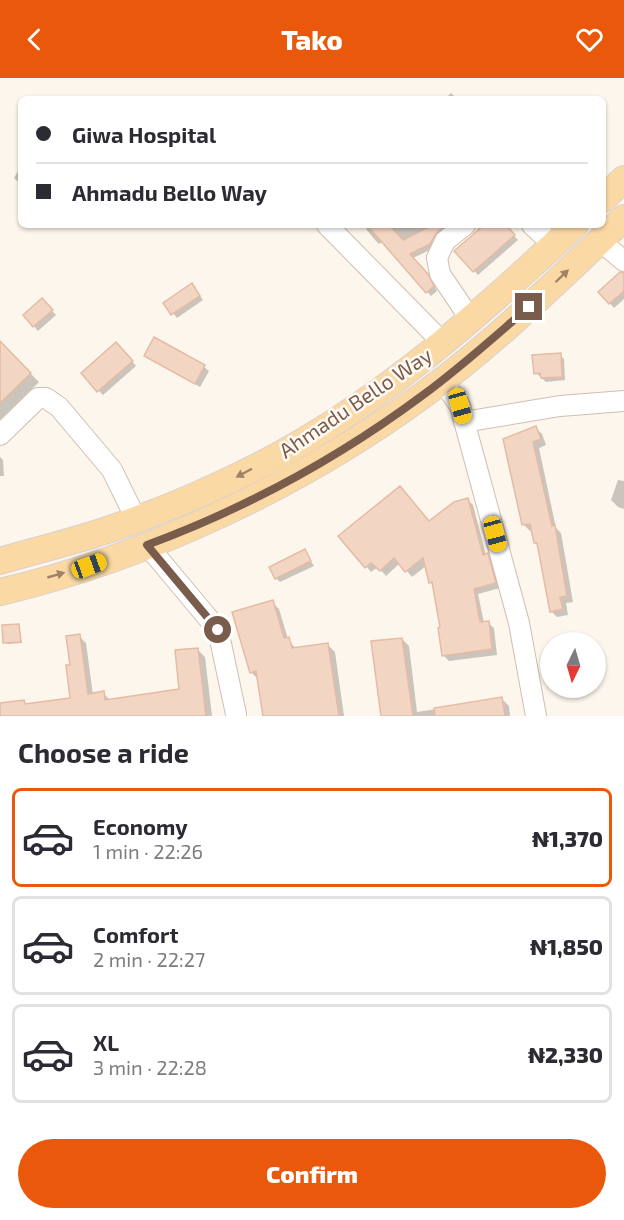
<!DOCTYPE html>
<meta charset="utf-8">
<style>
:root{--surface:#fff;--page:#f7f7f7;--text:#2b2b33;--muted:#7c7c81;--line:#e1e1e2;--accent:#ea580c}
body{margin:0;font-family:"Exo 2",sans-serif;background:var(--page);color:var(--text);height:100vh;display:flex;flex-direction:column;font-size:22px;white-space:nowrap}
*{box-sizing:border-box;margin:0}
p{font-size:20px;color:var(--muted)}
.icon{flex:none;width:33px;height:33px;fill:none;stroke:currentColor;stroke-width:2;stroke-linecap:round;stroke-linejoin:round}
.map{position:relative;height:638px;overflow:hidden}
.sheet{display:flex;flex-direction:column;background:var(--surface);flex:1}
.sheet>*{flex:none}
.top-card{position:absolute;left:18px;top:18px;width:588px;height:132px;border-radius:9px;box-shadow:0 2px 4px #0004;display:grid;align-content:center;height:132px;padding:0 18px;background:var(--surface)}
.needle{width:39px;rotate:185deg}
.tools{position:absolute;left:540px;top:554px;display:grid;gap:12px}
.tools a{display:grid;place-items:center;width:66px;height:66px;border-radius:50%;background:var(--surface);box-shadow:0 2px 4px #0004;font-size:30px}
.end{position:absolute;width:27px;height:27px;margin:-14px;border:8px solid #7a5c4d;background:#fff;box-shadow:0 0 0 3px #fff}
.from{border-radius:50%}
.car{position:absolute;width:18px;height:36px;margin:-18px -9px;border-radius:8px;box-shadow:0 0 4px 2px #0007;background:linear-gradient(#f5c518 24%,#345 0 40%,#f5c518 0 76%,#345 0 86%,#f5c518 0)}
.top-card b{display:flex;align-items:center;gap:21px;height:57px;font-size:22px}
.top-card b+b{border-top:2px solid var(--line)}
.top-card i{width:15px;height:15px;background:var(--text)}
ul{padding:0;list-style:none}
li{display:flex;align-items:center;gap:18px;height:99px;margin:0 12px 9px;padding:0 6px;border:3px solid var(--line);border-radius:9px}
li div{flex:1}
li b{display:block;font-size:22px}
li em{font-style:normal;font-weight:800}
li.active{border-color:var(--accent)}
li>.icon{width:54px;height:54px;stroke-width:1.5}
h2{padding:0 18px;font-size:27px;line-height:72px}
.action{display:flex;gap:12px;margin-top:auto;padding:12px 18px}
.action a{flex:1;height:69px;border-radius:36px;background:var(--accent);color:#fff;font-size:24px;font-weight:800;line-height:69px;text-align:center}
header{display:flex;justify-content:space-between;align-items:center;height:78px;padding:0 18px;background:var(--accent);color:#fff;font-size:27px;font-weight:800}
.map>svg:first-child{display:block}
.shadow{fill:#0003}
.building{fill:#f3d5c3;stroke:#e6bba3;stroke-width:1.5}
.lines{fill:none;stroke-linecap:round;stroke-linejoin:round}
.minor-casing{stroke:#d1beb0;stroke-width:22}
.major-casing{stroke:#dad1cd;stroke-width:28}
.minor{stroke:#fff;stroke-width:20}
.major{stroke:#fbd9a5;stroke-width:26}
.oneway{fill:#a18267}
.route{stroke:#7a5c4d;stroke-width:8}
.labels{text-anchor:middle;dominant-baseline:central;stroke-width:5;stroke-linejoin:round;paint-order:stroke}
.street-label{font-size:21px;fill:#7a5c4d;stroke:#fffaf3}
</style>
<header><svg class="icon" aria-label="back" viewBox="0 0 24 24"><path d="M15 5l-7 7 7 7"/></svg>Tako<svg class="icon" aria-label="heart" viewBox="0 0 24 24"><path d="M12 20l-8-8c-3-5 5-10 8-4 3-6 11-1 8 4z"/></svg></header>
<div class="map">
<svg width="624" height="638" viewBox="0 0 624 638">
<rect width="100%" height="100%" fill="#fdf6ec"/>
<g class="shadow">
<polygon points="451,15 457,21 445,21"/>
<polygon points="21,88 21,106 14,100"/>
<polygon points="371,147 456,147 434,170 413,180 432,202 437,213 431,218 383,163 379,166 375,162 366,151"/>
<polygon points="478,147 504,147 518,162 478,197 456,173 478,151"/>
<polygon points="624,196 624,221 614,230 600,214"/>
<polygon points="192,207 203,222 177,240 165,225"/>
<polygon points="42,222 56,237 38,253 25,238"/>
<polygon points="155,261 204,289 209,293 200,309 146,277"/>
<polygon points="0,265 39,304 0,342"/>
<polygon points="121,270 136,288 103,317 83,296"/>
<polygon points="560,277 564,281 565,302 546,304 536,295"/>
<polygon points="536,350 542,356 546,367 539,370 556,450 561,455 573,524 566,525 568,537 557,539 551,533 539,468 535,465 533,452 530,453 524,447 505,362"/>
<polygon points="0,379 3,382 4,398 0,398"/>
<polygon points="618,402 624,403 624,431 618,429 611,422"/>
<polygon points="468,422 473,427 486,477 493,483 500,510 478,516 484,545 488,545 494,550 497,577 449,583 443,577 442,551 434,508 430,504 426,488 412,499 400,485 386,498 378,489 371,494 341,458 430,444"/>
<polygon points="304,473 314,488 280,504 276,500"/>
<polygon points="272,524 279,531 288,561 296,571 328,567 335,574 344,638 264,638 259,602 251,594"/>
<polygon points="19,548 22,565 7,566 5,564"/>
<polygon points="79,558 86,565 93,617 103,615 111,623 180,612 198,572 205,579 212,638 0,638 0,627 24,624 27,627 71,621 71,588"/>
<polygon points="402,561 409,568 417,634 502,621 509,628 510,638 383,638 373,565"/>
</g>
<g class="building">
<polygon points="367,147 389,147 403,162 431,148 430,147 446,147 437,154 430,166 410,176 428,196 434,208 426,215"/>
<polygon points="484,147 506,147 515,157 473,194 454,173"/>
<polygon points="620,194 624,195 624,213 609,226 598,214"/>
<polygon points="192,205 200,218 171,237 163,225"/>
<polygon points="42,220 53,232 33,249 23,237"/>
<polygon points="154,259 205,287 195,306 144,278"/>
<polygon points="0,263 31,295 0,325"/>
<polygon points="116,264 133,283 97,314 81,295"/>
<polygon points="561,275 562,299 541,300 540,295 534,296 532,277"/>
<polygon points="536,348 541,361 533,364 552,448 555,447 567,518 560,519 563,531 550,534 537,465 534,465 530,446 522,447 503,361"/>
<polygon points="400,408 429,443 454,424 468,420 483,477 488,475 496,505 474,511 480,544 489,543 492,571 442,578 438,550 440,549 432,504 429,505 423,480 405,494 394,480 380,493 371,485 365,490 338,458"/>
<polygon points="305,471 311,483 275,501 269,489"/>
<polygon points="273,522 284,560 289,559 292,570 328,565 339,638 263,638 256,593 250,595 232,534"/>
<polygon points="19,546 21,564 3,565 2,547"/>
<polygon points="80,556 88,616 104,613 105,622 179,611 175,572 198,570 206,638 0,638 0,625 24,622 25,626 70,620 66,587 70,587 66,558"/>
<polygon points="402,560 413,638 381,638 371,563"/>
<polygon points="502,619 505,638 435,638 434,630"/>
</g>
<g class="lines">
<defs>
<g id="minor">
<polyline points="327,147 443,265"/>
<polyline points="465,147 445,163 437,180 440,196 471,242"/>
<polyline points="532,147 554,167"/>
<polyline points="599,162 624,183"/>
<polyline points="442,302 460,328 519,545 536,638"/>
<polyline points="464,344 560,328 624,323"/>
<polyline points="0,357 38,320 46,320 59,329 112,392 136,441"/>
<polyline points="147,467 218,552 236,636"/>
</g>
<g id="major">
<polyline points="603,121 624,101"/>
<path d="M0 483C52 468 106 455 156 434 182 424 209 412 234 400 363 340 473 243 575 147"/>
<path d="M0 514C146 480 302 406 423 317 495 265 559 201 624 140"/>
</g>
</defs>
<use href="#minor" class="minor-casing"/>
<use href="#major" class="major-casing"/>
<use href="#minor" class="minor"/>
<use href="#major" class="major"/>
</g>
<defs><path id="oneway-solid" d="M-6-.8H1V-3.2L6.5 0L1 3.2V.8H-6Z" transform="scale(1.5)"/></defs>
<g class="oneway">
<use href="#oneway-solid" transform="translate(562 198) rotate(-44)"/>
<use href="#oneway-solid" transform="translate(244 395) rotate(152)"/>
<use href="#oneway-solid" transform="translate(56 497) rotate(-16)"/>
</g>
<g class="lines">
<path class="route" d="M218 552 147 467C244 431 340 379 423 317 460 290 494 259 529 229"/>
</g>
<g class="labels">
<g class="street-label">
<text transform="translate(355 324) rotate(-34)">Ahmadu Bello Way</text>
</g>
</g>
</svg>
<div class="tools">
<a><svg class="needle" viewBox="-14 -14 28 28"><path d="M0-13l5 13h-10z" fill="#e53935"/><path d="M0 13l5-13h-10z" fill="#7c7c81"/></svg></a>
</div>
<i class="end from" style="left:218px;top:552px"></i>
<i class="end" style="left:529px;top:229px"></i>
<i class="car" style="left:460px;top:328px;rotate:164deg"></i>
<i class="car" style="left:495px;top:456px;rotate:165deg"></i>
<i class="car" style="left:89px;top:488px;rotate:70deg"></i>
<div class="top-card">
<b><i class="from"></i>Giwa Hospital</b>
<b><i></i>Ahmadu Bello Way</b>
</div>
</div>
<section class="sheet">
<h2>Choose a ride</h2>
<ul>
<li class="active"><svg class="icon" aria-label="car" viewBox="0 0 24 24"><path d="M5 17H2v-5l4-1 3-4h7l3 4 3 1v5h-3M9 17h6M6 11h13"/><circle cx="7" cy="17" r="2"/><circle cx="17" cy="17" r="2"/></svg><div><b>Economy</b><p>1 min · 22:26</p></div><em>₦1,370</em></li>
<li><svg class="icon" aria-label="car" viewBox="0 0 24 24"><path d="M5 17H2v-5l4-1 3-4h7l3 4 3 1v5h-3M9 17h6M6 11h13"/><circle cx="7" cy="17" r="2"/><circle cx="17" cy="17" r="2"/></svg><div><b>Comfort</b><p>2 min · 22:27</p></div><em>₦1,850</em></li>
<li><svg class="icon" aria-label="car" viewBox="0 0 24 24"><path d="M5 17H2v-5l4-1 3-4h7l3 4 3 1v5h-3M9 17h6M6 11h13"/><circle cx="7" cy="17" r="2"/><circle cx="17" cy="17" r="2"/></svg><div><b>XL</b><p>3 min · 22:28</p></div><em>₦2,330</em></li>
</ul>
<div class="action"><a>Confirm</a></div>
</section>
